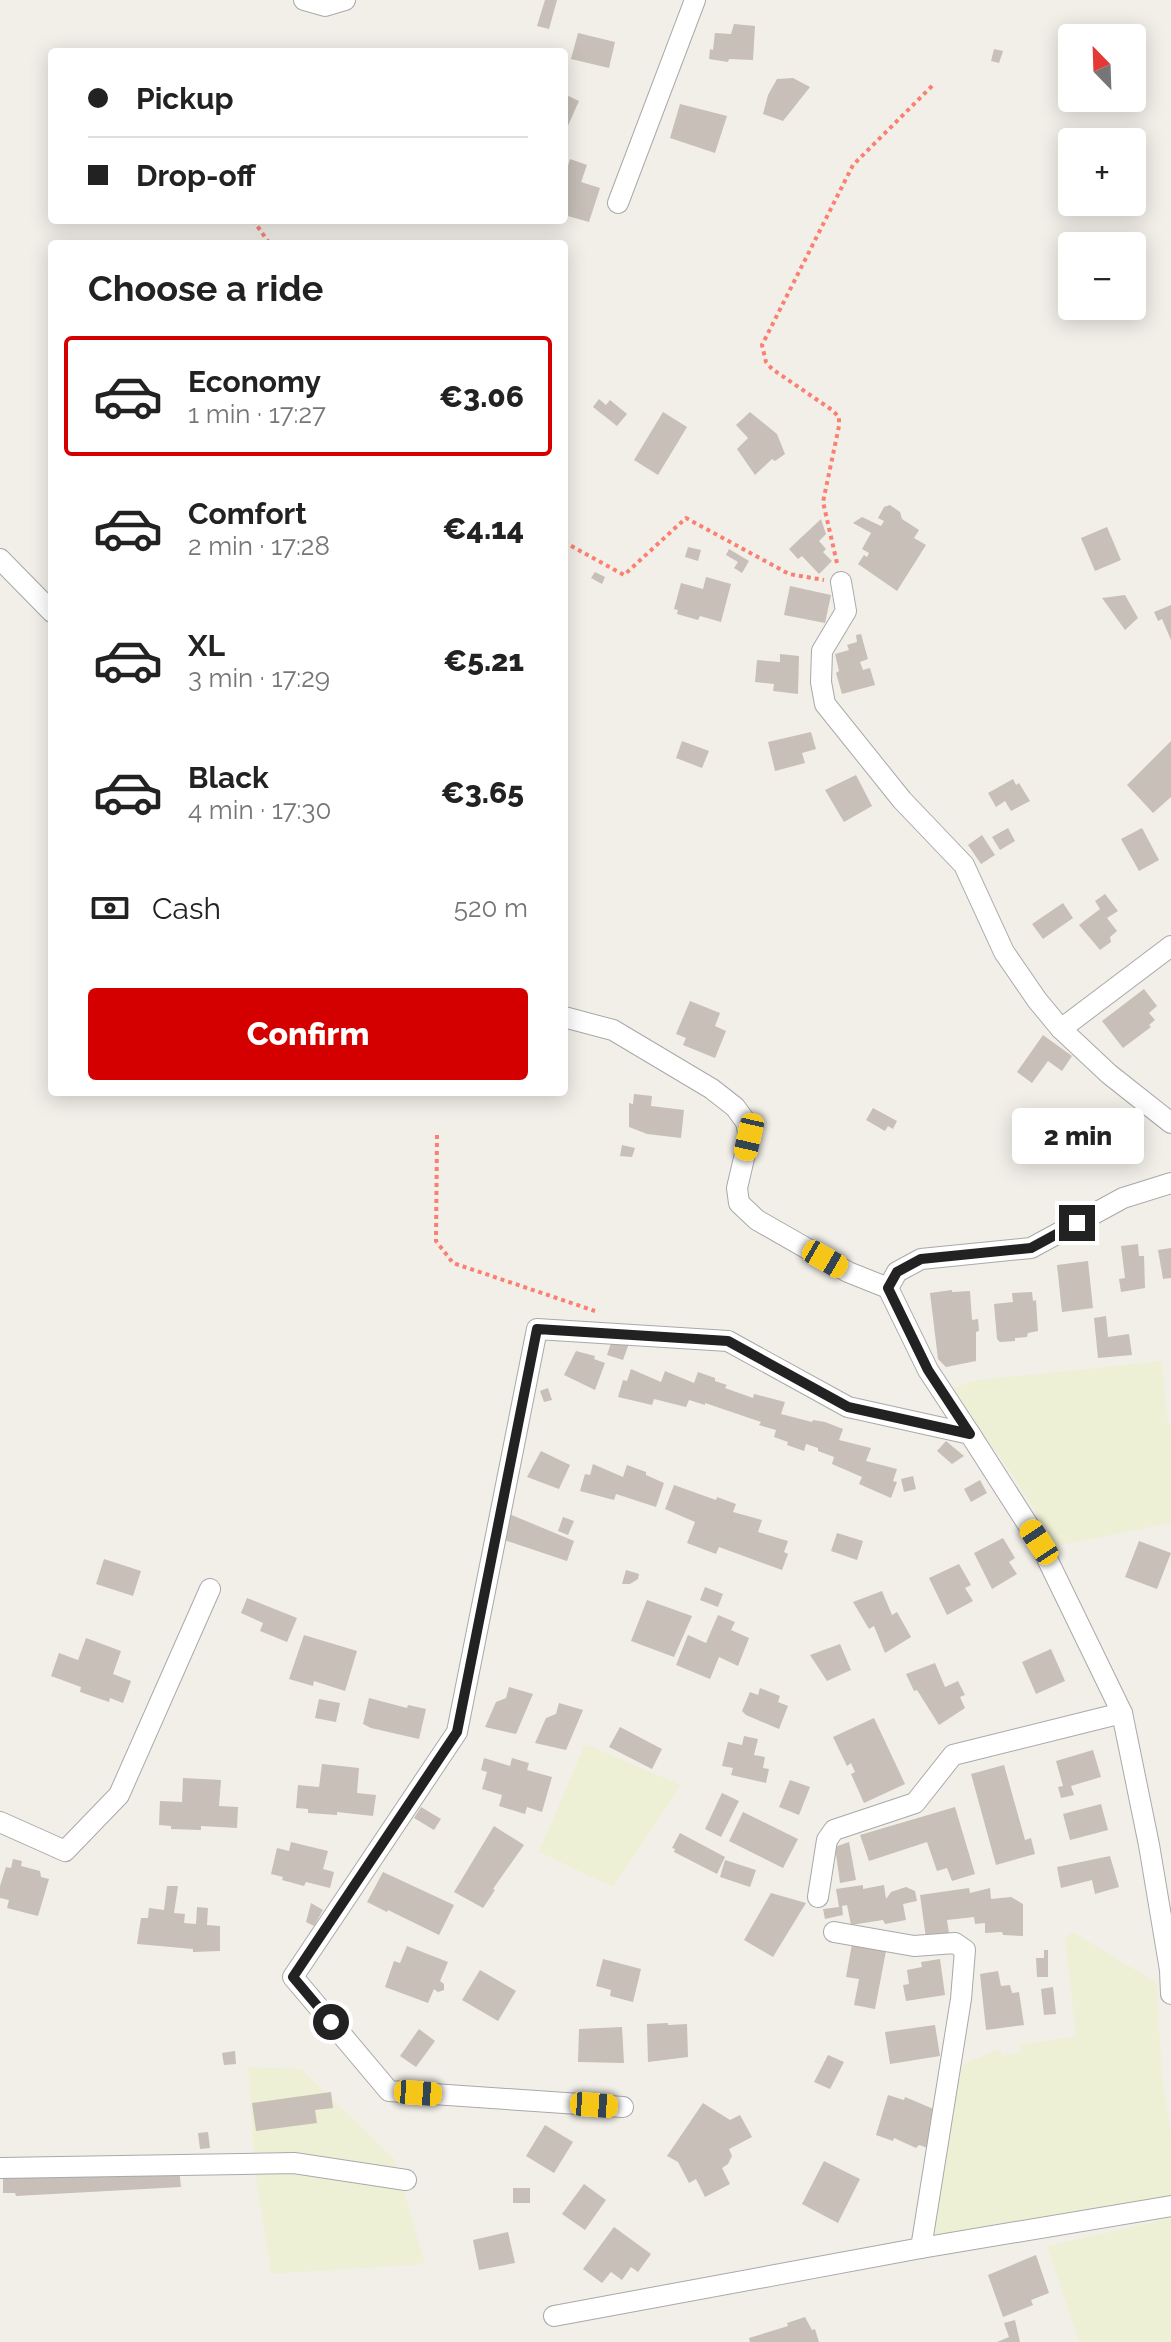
<!DOCTYPE html>
<meta charset="utf-8">
<style>
:root{--surface:#fff;--page:#f6f6f6;--text:#222;--muted:#767676;--line:#e0e0e0;--accent:#d40000}
body{margin:0;font-family:Raleway,sans-serif;background:var(--page);color:var(--text);height:100vh;display:flex;flex-direction:column;font-size:30px;white-space:nowrap}
*{box-sizing:border-box;margin:0}
p{font-size:26px;color:var(--muted)}
.icon{flex:none;width:44px;height:44px;fill:none;stroke:currentColor;stroke-width:2;stroke-linecap:round;stroke-linejoin:round}
.map{position:relative;flex:1;overflow:hidden}
.drawer{position:absolute;left:48px;top:240px;width:520px;height:856px;display:flex;flex-direction:column;background:var(--surface);border-radius:8px;box-shadow:0 4px 20px #0003}
.drawer>*{flex:none}
.top-card{position:absolute;left:48px;top:48px;width:520px;height:176px;border-radius:8px;box-shadow:0 4px 20px #0003;display:grid;align-content:center;height:176px;padding:0 40px;background:var(--surface)}
.needle{width:52px;rotate:337deg}
.fabs{position:absolute;left:1058px;top:24px;display:grid;gap:16px}
.fabs a{display:grid;place-items:center;width:88px;height:88px;border-radius:8px;background:var(--surface);box-shadow:0 4px 20px #0003;font-size:40px}
.end{position:absolute;width:36px;height:36px;margin:-18px;border:10px solid #222;background:#fff;box-shadow:0 0 0 4px #fff}
.from{border-radius:50%}
.bubble{position:absolute;height:56px;border-radius:8px;background:var(--surface);box-shadow:0 4px 20px #0003;font-size:26px;font-weight:800;line-height:56px;text-align:center}
.car{position:absolute;width:24px;height:48px;margin:-24px -12px;border-radius:10px;box-shadow:0 0 6px 2px #0007;background:linear-gradient(#f5c518 24%,#345 0 40%,#f5c518 0 76%,#345 0 86%,#f5c518 0)}
.top-card b{display:flex;align-items:center;gap:28px;height:76px;font-size:30px}
.top-card b+b{border-top:2px solid var(--line)}
.top-card i{width:20px;height:20px;background:var(--text)}
ul{padding:0;list-style:none}
li{display:flex;align-items:center;gap:24px;height:120px;margin:0 16px 12px;padding:0 24px;border:4px solid transparent;border-radius:8px}
li div{flex:1}
li b{display:block;font-size:30px}
li em{font-style:normal;font-weight:800}
li.current{border-color:var(--accent)}
li>.icon{width:72px;height:72px;stroke-width:1.5}
h2{padding:0 40px;font-size:36px;line-height:96px}
.pay{display:flex;align-items:center;gap:20px;height:88px;padding:0 40px;font-size:30px}
.pay p{margin-inline-start:auto}
.cta{display:flex;gap:16px;margin-top:auto;padding:16px 40px}
.cta a{flex:1;height:92px;border-radius:8px;background:var(--accent);color:#fff;font-size:32px;font-weight:800;line-height:92px;text-align:center}
.map>svg:first-child{display:block}
.farmland{fill:#eef0d5}
.building{fill:#c7bfb8}
.lines{fill:none;stroke-linecap:round;stroke-linejoin:round}
.minor-casing{stroke:#a9a9a9;stroke-width:22}
.path{stroke:#fa8072;stroke-width:4;stroke-dasharray:4 4;stroke-linecap:butt}
.minor{stroke:#fff;stroke-width:20}
.route{stroke:#222;stroke-width:10}
</style>
<div class="map">
<svg width="1171" height="2342" viewBox="0 0 1171 2342">
<rect width="100%" height="100%" fill="#f2efe9"/>
<g class="farmland">
<polygon points="1162,1361 1168,1424 1171,1424 1171,1523 1056,1546 1014,1477 951,1390 970,1381"/>
<polygon points="585,1744 681,1785 613,1887 539,1852"/>
<polygon points="1073,1932 1157,1983 1162,2076 1171,2134 1171,2196 936,2236 934,2225 957,2067 999,2049 1002,2056 1021,2052 1020,2045 1076,2036 1065,1938"/>
<polygon points="248,2067 301,2069 395,2160 425,2264 271,2274 255,2172"/>
<polygon points="1171,2218 1171,2342 1079,2342 1047,2246"/>
</g>
<g class="building">
<polygon points="545,0 557,0 549,29 537,26"/>
<polygon points="734,24 755,26 753,60 729,59 728,62 709,59 710,49 713,50 715,33 731,34"/>
<polygon points="578,33 615,42 609,68 571,59"/>
<polygon points="994,49 1003,51 999,63 991,61"/>
<polygon points="793,78 810,87 783,121 763,114 768,95 777,79"/>
<polygon points="564,94 579,101 566,130 564,129"/>
<polygon points="680,104 727,116 715,153 670,138"/>
<polygon points="570,159 587,165 581,182 600,188 589,222 564,215 564,179"/>
<polygon points="599,399 606,405 610,400 627,414 617,426 593,407"/>
<polygon points="663,412 687,427 658,475 634,460"/>
<polygon points="750,412 777,434 785,454 775,461 772,459 755,475 737,449 748,438 736,425"/>
<polygon points="890,505 900,512 902,519 919,530 914,538 926,545 897,591 858,564 864,555 867,557 869,553 862,549 871,533 853,523 862,517 881,526 884,521 878,518 884,507"/>
<polygon points="821,519 826,534 819,541 826,549 823,552 832,561 819,574 802,556 798,559 789,549"/>
<polygon points="1107,527 1121,560 1095,571 1081,538"/>
<polygon points="688,547 701,550 698,561 685,557"/>
<polygon points="729,549 749,561 742,573 734,568 738,562 726,555"/>
<polygon points="595,572 605,577 602,584 591,578"/>
<polygon points="706,577 731,584 721,622 700,616 698,620 677,614 678,610 674,609 681,583 703,589"/>
<polygon points="790,586 831,595 825,623 784,615"/>
<polygon points="1125,595 1138,618 1125,630 1102,598"/>
<polygon points="1171,605 1171,640 1162,619 1158,621 1154,612"/>
<polygon points="861,634 868,659 860,662 863,670 870,668 875,685 842,694 836,673 839,671 835,654 849,650 847,645 857,642 856,635"/>
<polygon points="780,654 799,656 798,694 773,691 774,684 755,682 757,660 780,662"/>
<polygon points="811,732 816,749 802,753 805,763 775,771 768,742"/>
<polygon points="682,741 709,751 702,768 676,758"/>
<polygon points="1171,741 1171,797 1153,813 1127,785"/>
<polygon points="856,775 872,806 844,822 825,790"/>
<polygon points="1013,779 1016,785 1019,783 1030,801 1011,811 1005,801 996,807 988,793"/>
<polygon points="1008,828 1015,841 1000,850 992,837"/>
<polygon points="1142,828 1159,860 1139,871 1121,839"/>
<polygon points="982,835 995,855 981,864 968,845"/>
<polygon points="1105,894 1118,911 1107,918 1117,931 1110,937 1111,942 1100,950 1079,925 1100,909 1095,901"/>
<polygon points="1063,903 1073,918 1043,939 1032,924"/>
<polygon points="1144,989 1157,1006 1149,1013 1155,1020 1149,1025 1151,1027 1123,1048 1102,1021"/>
<polygon points="690,1001 720,1013 715,1026 726,1031 715,1058 683,1045 686,1038 676,1034"/>
<polygon points="1043,1035 1072,1056 1062,1071 1048,1061 1032,1083 1017,1072"/>
<polygon points="634,1094 652,1096 651,1106 684,1110 681,1138 647,1134 629,1127 629,1103 633,1104"/>
<polygon points="873,1108 897,1121 893,1129 888,1126 885,1131 866,1120"/>
<polygon points="622,1145 635,1148 632,1157 620,1156"/>
<polygon points="1138,1244 1139,1256 1144,1256 1145,1288 1121,1292 1119,1279 1125,1278 1121,1246"/>
<polygon points="1171,1248 1171,1278 1163,1279 1158,1250"/>
<polygon points="1088,1261 1093,1308 1062,1312 1057,1265"/>
<polygon points="952,1290 952,1292 970,1291 972,1320 978,1319 979,1331 976,1332 976,1361 946,1367 938,1359 930,1293"/>
<polygon points="1032,1292 1033,1301 1036,1300 1038,1331 1028,1333 1027,1337 1015,1338 1015,1341 1000,1342 997,1339 994,1304 1013,1302 1012,1293"/>
<polygon points="1106,1316 1108,1337 1129,1334 1132,1355 1098,1358 1094,1318"/>
<polygon points="613,1337 631,1338 623,1360 607,1355"/>
<polygon points="576,1351 595,1356 594,1359 605,1363 595,1390 564,1375"/>
<polygon points="631,1369 661,1382 665,1371 694,1383 698,1372 715,1378 715,1381 727,1385 725,1388 753,1398 754,1394 785,1402 781,1414 812,1422 813,1420 825,1422 843,1429 839,1440 871,1448 866,1461 897,1469 893,1481 897,1482 891,1498 859,1484 862,1477 832,1464 834,1457 818,1451 818,1448 806,1444 804,1451 787,1445 788,1442 774,1437 776,1430 759,1425 761,1422 705,1403 705,1405 689,1400 686,1407 654,1399 652,1405 618,1397 623,1380 627,1381"/>
<polygon points="548,1388 552,1400 544,1402 540,1391"/>
<polygon points="946,1441 964,1456 952,1464 937,1451"/>
<polygon points="541,1451 570,1465 559,1489 527,1477"/>
<polygon points="593,1464 623,1477 627,1465 646,1472 646,1475 664,1483 656,1507 616,1494 614,1500 580,1491 585,1474 590,1475"/>
<polygon points="913,1476 916,1489 904,1492 901,1479"/>
<polygon points="980,1480 987,1493 971,1502 964,1489"/>
<polygon points="674,1485 716,1500 717,1497 736,1504 733,1512 762,1520 758,1532 788,1541 784,1552 788,1554 782,1570 719,1547 716,1554 687,1543 695,1522 665,1509"/>
<polygon points="507,1513 574,1541 567,1561 501,1539"/>
<polygon points="563,1517 574,1521 568,1535 558,1531"/>
<polygon points="837,1533 863,1541 857,1560 831,1551"/>
<polygon points="1003,1538 1015,1558 1009,1562 1017,1574 992,1589 974,1553"/>
<polygon points="1139,1541 1171,1553 1157,1589 1125,1577"/>
<polygon points="104,1559 141,1571 133,1596 96,1584"/>
<polygon points="959,1564 971,1585 965,1588 973,1601 947,1615 929,1578"/>
<polygon points="626,1570 639,1574 638,1579 630,1584 622,1584"/>
<polygon points="705,1587 723,1594 718,1607 700,1600"/>
<polygon points="882,1591 892,1615 897,1612 911,1637 885,1653 874,1626 869,1629 853,1602"/>
<polygon points="247,1598 297,1618 287,1642 260,1631 263,1623 241,1613"/>
<polygon points="647,1600 692,1616 674,1657 631,1641"/>
<polygon points="718,1615 735,1622 731,1630 749,1638 738,1666 719,1657 710,1679 676,1665 688,1635 706,1643"/>
<polygon points="304,1635 357,1651 345,1691 314,1681 313,1686 289,1679"/>
<polygon points="86,1638 121,1651 113,1674 131,1681 123,1703 110,1698 109,1702 80,1692 81,1687 51,1676 59,1653 78,1660"/>
<polygon points="840,1644 851,1670 827,1681 810,1655"/>
<polygon points="1051,1649 1065,1681 1036,1694 1022,1662"/>
<polygon points="935,1663 945,1687 958,1681 965,1695 960,1697 965,1708 939,1725 917,1690 914,1691 906,1674"/>
<polygon points="509,1687 533,1694 516,1734 485,1727 496,1702 506,1698"/>
<polygon points="760,1688 780,1696 778,1702 788,1706 779,1729 746,1715 742,1711 750,1692 758,1695"/>
<polygon points="369,1698 407,1708 408,1705 426,1709 419,1739 371,1728 363,1724"/>
<polygon points="319,1699 340,1703 336,1722 315,1718"/>
<polygon points="559,1703 583,1710 566,1750 535,1743 546,1718 556,1714"/>
<polygon points="874,1718 905,1784 864,1803 851,1774 855,1772 851,1763 847,1766 833,1737"/>
<polygon points="620,1727 662,1749 652,1769 609,1747"/>
<polygon points="744,1736 758,1739 754,1755 765,1757 763,1768 769,1769 766,1783 731,1775 733,1768 722,1766 728,1742 742,1745"/>
<polygon points="1093,1750 1101,1777 1071,1786 1074,1795 1061,1798 1058,1787 1063,1786 1056,1761"/>
<polygon points="484,1758 510,1766 512,1758 529,1763 527,1770 552,1777 542,1812 527,1807 525,1814 499,1806 502,1795 482,1789 487,1772 481,1770"/>
<polygon points="322,1764 359,1768 357,1793 376,1795 373,1816 337,1812 337,1815 308,1813 308,1809 296,1808 298,1785 319,1787"/>
<polygon points="1004,1765 1025,1840 1031,1838 1035,1854 996,1865 971,1774"/>
<polygon points="183,1778 221,1780 219,1806 238,1807 237,1828 201,1826 201,1830 171,1829 171,1826 159,1825 160,1801 182,1802"/>
<polygon points="790,1780 810,1787 799,1815 779,1807"/>
<polygon points="722,1793 739,1801 721,1837 705,1829"/>
<polygon points="1101,1804 1108,1830 1070,1840 1063,1814"/>
<polygon points="421,1807 441,1819 434,1830 414,1818"/>
<polygon points="955,1807 975,1874 952,1881 947,1868 937,1871 927,1842 869,1861 860,1835"/>
<polygon points="743,1812 798,1839 783,1868 729,1841"/>
<polygon points="494,1826 524,1845 493,1889 495,1890 483,1908 454,1892"/>
<polygon points="680,1833 725,1857 717,1874 674,1852 675,1849 672,1848"/>
<polygon points="291,1842 328,1851 323,1869 334,1872 330,1888 306,1882 304,1886 282,1880 283,1877 271,1874 277,1848 289,1851"/>
<polygon points="849,1842 856,1880 840,1883 835,1847"/>
<polygon points="1110,1856 1119,1887 1095,1894 1092,1880 1061,1888 1057,1867"/>
<polygon points="13,1859 22,1861 21,1866 40,1871 41,1877 49,1879 38,1916 7,1908 9,1900 0,1898 0,1886 6,1867 11,1868"/>
<polygon points="725,1860 756,1870 750,1887 720,1877"/>
<polygon points="383,1872 454,1905 439,1935 388,1910 387,1912 367,1902"/>
<polygon points="863,1885 863,1889 884,1885 886,1899 891,1892 906,1887 915,1891 917,1901 903,1904 906,1920 885,1924 883,1920 851,1925 847,1905 842,1906 843,1915 825,1919 823,1909 839,1907 836,1889"/>
<polygon points="167,1886 178,1886 174,1913 185,1914 184,1923 196,1924 197,1907 208,1908 207,1925 220,1926 220,1951 193,1952 193,1949 137,1944 141,1918 148,1918 149,1908 164,1910"/>
<polygon points="969,1888 970,1893 990,1888 991,1899 1011,1897 1023,1904 1023,1936 1003,1935 1002,1932 985,1933 985,1923 975,1924 974,1917 947,1920 949,1933 926,1938 920,1895"/>
<polygon points="771,1893 806,1903 773,1957 744,1940"/>
<polygon points="311,1903 323,1910 314,1926 306,1922"/>
<polygon points="852,1944 886,1951 875,2009 854,2005 859,1979 846,1977"/>
<polygon points="407,1946 448,1962 440,1981 444,1984 444,1990 438,1992 434,1989 428,2003 385,1987 394,1961 400,1963"/>
<polygon points="1044,1950 1048,1950 1048,1977 1037,1977 1036,1958 1044,1958"/>
<polygon points="603,1959 641,1969 633,2002 610,1996 611,1990 596,1986"/>
<polygon points="940,1959 945,1995 906,2001 903,1985 909,1984 907,1970 922,1967 921,1962"/>
<polygon points="480,1970 516,1991 498,2021 462,2000"/>
<polygon points="998,1971 1001,1986 1010,1985 1012,1993 1019,1992 1024,2025 986,2030 980,1974"/>
<polygon points="1053,1987 1056,2014 1044,2015 1041,1989"/>
<polygon points="668,2023 668,2025 687,2024 688,2057 648,2062 647,2024"/>
<polygon points="935,2025 940,2056 890,2064 885,2032"/>
<polygon points="622,2027 624,2063 578,2062 579,2029"/>
<polygon points="419,2029 435,2041 416,2067 400,2056"/>
<polygon points="235,2051 236,2064 224,2065 222,2053"/>
<polygon points="828,2055 844,2062 830,2089 814,2082"/>
<polygon points="331,2092 333,2108 315,2110 317,2123 256,2131 252,2103"/>
<polygon points="888,2095 904,2100 905,2097 936,2110 931,2149 919,2145 916,2148 894,2138 893,2141 876,2135"/>
<polygon points="703,2103 730,2120 740,2115 752,2137 729,2149 732,2156 728,2164 722,2168 730,2184 705,2197 696,2179 689,2183 678,2162 667,2156"/>
<polygon points="545,2125 573,2142 554,2173 526,2156"/>
<polygon points="208,2132 210,2148 200,2149 198,2133"/>
<polygon points="824,2161 860,2179 838,2223 802,2204"/>
<polygon points="179,2168 181,2187 16,2196 15,2193 3,2193 3,2174"/>
<polygon points="584,2184 606,2200 585,2230 562,2214"/>
<rect x="513" y="2188" width="17" height="15"/>
<polygon points="614,2227 651,2254 638,2272 631,2267 622,2280 611,2272 602,2283 583,2269"/>
<polygon points="508,2232 515,2263 479,2270 473,2240"/>
<polygon points="1036,2255 1049,2293 1031,2300 1033,2305 1003,2317 988,2275"/>
<polygon points="805,2317 812,2330 815,2329 819,2342 750,2342 749,2338 788,2326 787,2323"/>
<polygon points="1015,2320 1020,2342 997,2342 1009,2337 1004,2323"/>
</g>
<g class="lines">
<defs>
<g id="minor">
<polyline points="304,0 325,6 345,0"/>
<polyline points="618,203 695,0"/>
<polyline points="0,559 52,612"/>
<polyline points="841,582 846,611 822,651 821,682 825,704 902,800 964,865 1004,952 1037,1000 1061,1029"/>
<polyline points="1171,946 1061,1029 1109,1074 1171,1123"/>
<polyline points="564,1017 613,1030 712,1089 735,1107 746,1122 749,1137 737,1188 739,1203 757,1220 848,1272 888,1288"/>
<polyline points="970,1434 928,1370 888,1288 897,1272 921,1259 1031,1248 1123,1198 1171,1183"/>
<polyline points="0,1822 65,1851 119,1795 210,1589"/>
<polyline points="818,1897 827,1840 834,1830 915,1803 953,1755 1122,1713"/>
<polyline points="834,1932 914,1946 955,1943 965,1950 961,1999 921,2248"/>
<polyline points="623,2107 389,2091 293,1977 457,1732 537,1329 728,1341 848,1407 970,1434 1039,1542 1122,1713 1149,1845 1170,1970 1171,1994"/>
<polyline points="0,2168 294,2163 406,2180"/>
<polyline points="554,2316 921,2248 1171,2206"/>
</g>
</defs>
<use href="#minor" class="minor-casing"/>
<g class="path">
<polyline points="253,220 270,244"/>
<polyline points="564,542 624,575 686,518 789,574 824,580"/>
<polyline points="837,563 823,502 839,426 839,417 832,410 772,369 766,362 762,345 853,165 934,84"/>
<polyline points="437,1135 436,1241 453,1263 595,1311"/>
</g>
<use href="#minor" class="minor"/>
</g>
<g class="lines">
<polyline class="route" points="331,2022 293,1977 457,1732 537,1329 728,1341 848,1407 970,1434 928,1370 888,1288 897,1272 921,1259 1031,1248 1077,1223"/>
</g>
</svg>
<div class="fabs">
<a><svg class="needle" viewBox="-14 -14 28 28"><path d="M0-13l5 13h-10z" fill="#e53935"/><path d="M0 13l5-13h-10z" fill="#767676"/></svg></a>
<a>+</a>
<a>−</a>
</div>
<i class="end from" style="left:331px;top:2022px"></i>
<i class="end" style="left:1077px;top:1223px"></i>
<div class="bubble" style="left:1012px;top:1108px;width:132px">2 min</div>
<i class="car" style="left:749px;top:1137px;rotate:193deg"></i>
<i class="car" style="left:825px;top:1259px;rotate:120deg"></i>
<i class="car" style="left:1039px;top:1542px;rotate:327deg"></i>
<i class="car" style="left:418px;top:2093px;rotate:94deg"></i>
<i class="car" style="left:594px;top:2105px;rotate:94deg"></i>
<div class="top-card">
<b><i class="from"></i>Pickup</b>
<b><i></i>Drop-off</b>
</div>
<section class="drawer">
<h2>Choose a ride</h2>
<ul>
<li class="current"><svg class="icon" aria-label="car" viewBox="0 0 24 24"><path d="M5 17H2v-5l4-1 3-4h7l3 4 3 1v5h-3M9 17h6M6 11h13"/><circle cx="7" cy="17" r="2"/><circle cx="17" cy="17" r="2"/></svg><div><b>Economy</b><p>1 min · 17:27</p></div><em>€3.06</em></li>
<li><svg class="icon" aria-label="car" viewBox="0 0 24 24"><path d="M5 17H2v-5l4-1 3-4h7l3 4 3 1v5h-3M9 17h6M6 11h13"/><circle cx="7" cy="17" r="2"/><circle cx="17" cy="17" r="2"/></svg><div><b>Comfort</b><p>2 min · 17:28</p></div><em>€4.14</em></li>
<li><svg class="icon" aria-label="car" viewBox="0 0 24 24"><path d="M5 17H2v-5l4-1 3-4h7l3 4 3 1v5h-3M9 17h6M6 11h13"/><circle cx="7" cy="17" r="2"/><circle cx="17" cy="17" r="2"/></svg><div><b>XL</b><p>3 min · 17:29</p></div><em>€5.21</em></li>
<li><svg class="icon" aria-label="car" viewBox="0 0 24 24"><path d="M5 17H2v-5l4-1 3-4h7l3 4 3 1v5h-3M9 17h6M6 11h13"/><circle cx="7" cy="17" r="2"/><circle cx="17" cy="17" r="2"/></svg><div><b>Black</b><p>4 min · 17:30</p></div><em>€3.65</em></li>
</ul>
<div class="pay"><svg class="icon" aria-label="cash" viewBox="0 0 24 24"><path d="M3 7h18v10H3z"/><circle cx="12" cy="12" r="2"/></svg>Cash<p>520 m</p></div>
<div class="cta"><a>Confirm</a></div>
</section>
</div>
